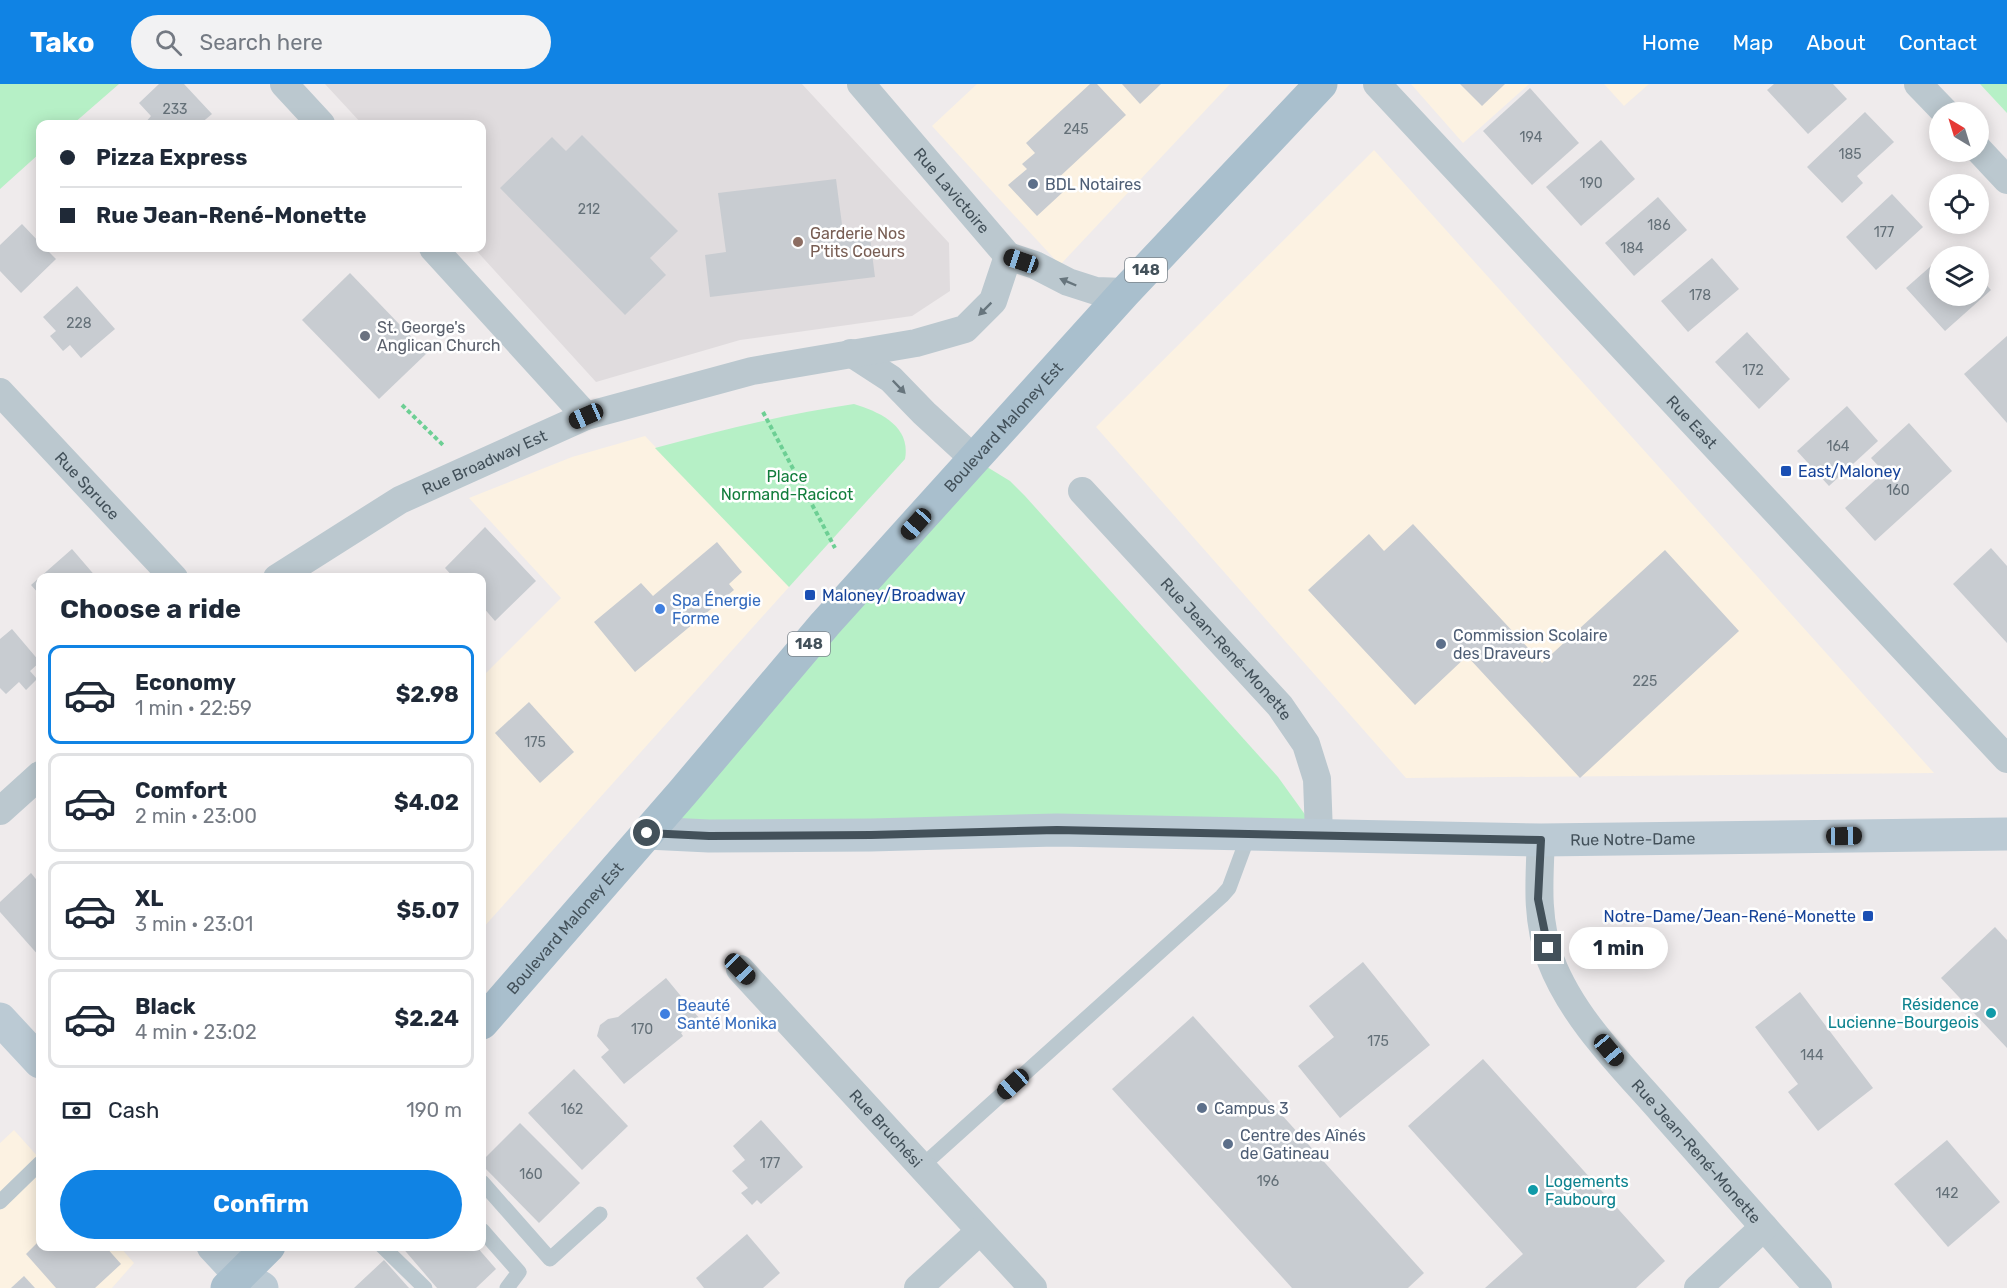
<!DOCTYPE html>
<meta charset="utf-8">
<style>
:root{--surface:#fff;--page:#f2f2f3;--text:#1f2937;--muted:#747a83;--line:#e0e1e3;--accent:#1083e4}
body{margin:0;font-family:Rubik,sans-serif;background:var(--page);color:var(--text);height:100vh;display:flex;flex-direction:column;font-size:22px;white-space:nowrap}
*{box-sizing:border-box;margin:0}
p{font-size:20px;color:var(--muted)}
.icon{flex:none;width:33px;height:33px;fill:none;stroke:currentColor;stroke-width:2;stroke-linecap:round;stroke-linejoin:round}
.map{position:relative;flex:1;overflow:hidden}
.side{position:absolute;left:36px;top:489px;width:450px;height:678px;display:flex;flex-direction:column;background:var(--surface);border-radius:12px;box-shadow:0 3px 15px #0003}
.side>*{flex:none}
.banner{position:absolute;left:36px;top:36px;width:450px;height:132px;border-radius:12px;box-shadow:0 3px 15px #0003;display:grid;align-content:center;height:132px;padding:0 24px;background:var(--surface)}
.needle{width:39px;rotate:322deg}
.controls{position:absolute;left:1929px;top:18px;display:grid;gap:12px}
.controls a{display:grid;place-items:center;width:60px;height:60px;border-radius:50%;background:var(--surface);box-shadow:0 3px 15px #0003;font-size:30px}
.end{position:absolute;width:27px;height:27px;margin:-14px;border:8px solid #43515a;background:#fff;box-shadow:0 0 0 3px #fff}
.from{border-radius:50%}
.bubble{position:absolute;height:42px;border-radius:21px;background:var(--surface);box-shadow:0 3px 15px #0003;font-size:20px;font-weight:700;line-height:42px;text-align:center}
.car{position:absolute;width:18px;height:36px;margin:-18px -9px;border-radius:8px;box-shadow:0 0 4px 2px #0007;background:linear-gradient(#222 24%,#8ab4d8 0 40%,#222 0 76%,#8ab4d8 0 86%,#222 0)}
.banner b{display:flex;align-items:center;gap:21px;height:57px;font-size:22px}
.banner b+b{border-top:2px solid var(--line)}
.banner i{width:15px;height:15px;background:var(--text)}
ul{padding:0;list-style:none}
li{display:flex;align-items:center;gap:18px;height:99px;margin:0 12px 9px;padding:0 12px;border:3px solid var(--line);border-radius:12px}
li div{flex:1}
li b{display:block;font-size:22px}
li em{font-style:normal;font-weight:700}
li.on{border-color:var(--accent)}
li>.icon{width:54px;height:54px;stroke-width:1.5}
h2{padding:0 24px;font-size:27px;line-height:72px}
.pay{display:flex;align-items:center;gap:15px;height:66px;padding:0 24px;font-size:22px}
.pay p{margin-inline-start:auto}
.primary-button{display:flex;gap:12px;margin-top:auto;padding:12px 24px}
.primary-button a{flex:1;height:69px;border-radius:36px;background:var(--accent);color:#fff;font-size:24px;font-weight:700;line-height:69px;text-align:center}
header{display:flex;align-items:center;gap:36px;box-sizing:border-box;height:84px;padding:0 30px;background:var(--accent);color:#fff}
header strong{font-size:28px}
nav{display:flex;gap:33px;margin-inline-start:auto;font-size:21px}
.search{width:420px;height:54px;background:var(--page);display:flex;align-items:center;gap:15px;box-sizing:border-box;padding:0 21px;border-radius:33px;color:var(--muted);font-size:22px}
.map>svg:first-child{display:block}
.commercial{fill:#fcf2e2}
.education{fill:#e0dcde}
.green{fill:#b6f0c6}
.building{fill:#c8ccd1}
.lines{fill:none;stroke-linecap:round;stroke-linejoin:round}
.path{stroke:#6dcf94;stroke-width:4;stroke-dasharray:4.5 3;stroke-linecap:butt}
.lane{stroke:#bbc8cf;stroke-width:15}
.street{stroke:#bbc8cf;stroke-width:28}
.secondary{stroke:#bbcad4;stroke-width:33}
.primary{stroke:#a9bfcd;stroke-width:33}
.oneway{fill:#67757d}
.route{stroke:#43515a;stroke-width:8}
.service-dot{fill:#5c6f8a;stroke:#fff;stroke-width:2}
.education-dot{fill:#8d6e63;stroke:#fff;stroke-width:2}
.worship-dot{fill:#6b7280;stroke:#fff;stroke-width:2}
.transit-dot{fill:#1a4fb4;stroke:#fff;stroke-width:2}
.shop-dot{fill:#3f7fe0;stroke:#fff;stroke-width:2}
.culture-dot{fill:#0f9aa8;stroke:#fff;stroke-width:2}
.labels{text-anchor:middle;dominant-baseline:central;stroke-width:5;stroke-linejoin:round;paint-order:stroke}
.number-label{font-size:14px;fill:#647078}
.shield{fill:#fff;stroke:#7b858c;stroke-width:1.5}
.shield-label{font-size:15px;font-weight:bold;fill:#43515a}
.service-label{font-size:16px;fill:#4e5e75;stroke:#fff;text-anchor:start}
.street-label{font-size:16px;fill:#43515a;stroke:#fff}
.education-label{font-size:16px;fill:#785e54;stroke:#fff;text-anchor:start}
.worship-label{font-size:16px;fill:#5b616d;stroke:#fff;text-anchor:start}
.transit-label{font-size:16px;fill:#164399;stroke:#fff;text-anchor:start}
.park-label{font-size:16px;fill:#127d3c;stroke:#fff}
.shop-label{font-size:16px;fill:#366cbe;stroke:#fff;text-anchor:start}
.culture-label{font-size:16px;fill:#0d838f;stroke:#fff;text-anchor:end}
</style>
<header>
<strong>Tako</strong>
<div class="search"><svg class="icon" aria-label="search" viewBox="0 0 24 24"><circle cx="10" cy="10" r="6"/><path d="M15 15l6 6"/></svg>Search here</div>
<nav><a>Home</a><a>Map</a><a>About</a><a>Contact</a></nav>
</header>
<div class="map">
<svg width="2007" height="1204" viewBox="0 0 2007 1204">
<rect width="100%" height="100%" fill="#efebec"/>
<g class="commercial">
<polygon points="977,0 1230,0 1060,181 932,42"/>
<polygon points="1411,0 1529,0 1463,59"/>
<polygon points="1604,0 1649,0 1624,22"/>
<polygon points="1374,66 1934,689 1406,694 1096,343"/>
<polygon points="645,352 789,503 482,845 482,593 561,514 469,414 572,373"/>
<polygon points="14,1046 40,1075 40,1162 120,1163 134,1179 112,1204 0,1204 0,1059"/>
</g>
<polygon class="education" points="325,0 802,0 949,159 950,207 912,232 740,256 596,298 474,164 482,164 482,40 362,40"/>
<g class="green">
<polygon points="0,0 119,0 73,40 40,40 40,69 0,105"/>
<polygon points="1980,0 2007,0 2007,29"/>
<path d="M854 320C880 328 911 342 905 375L789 503 655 364C721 346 786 330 854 320Z"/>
<polygon points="974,375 1010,397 1025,412 1278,693 1319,750 647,749"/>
</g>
<g class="building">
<polygon points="159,0 184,0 212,30 200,40 146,40 145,39 151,32 139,19"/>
<polygon points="1090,0 1097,0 1126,31 1054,98 1063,108 1037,132 1008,101 1027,85 1022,80 1035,69 1026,59"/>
<polygon points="1122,0 1161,0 1140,20"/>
<polygon points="1460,0 1505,0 1482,22"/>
<polygon points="1774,0 1833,0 1847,15 1808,50 1767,6"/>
<polygon points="1530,4 1579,59 1532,101 1483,47"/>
<polygon points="1865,28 1894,58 1857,92 1863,99 1842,119 1807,83"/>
<polygon points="582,51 678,147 650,174 666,191 625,231 500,104 552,53 566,67"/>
<polygon points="1601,56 1635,95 1581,142 1546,103"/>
<polygon points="836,95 843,148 869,145 875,193 710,213 705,171 726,168 718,109"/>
<polygon points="1892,110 1923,143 1876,186 1846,153"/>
<polygon points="1658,113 1687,146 1634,192 1605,159"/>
<polygon points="22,140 40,159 40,164 45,164 56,175 21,209 0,187 0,161"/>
<polygon points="1952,163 1961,172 1942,172"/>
<polygon points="1712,174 1739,205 1688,248 1661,217"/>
<polygon points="1940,174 1940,212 1978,212 1978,192 1991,206 1945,247 1906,204"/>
<polygon points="350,189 427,269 379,315 302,236"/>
<polygon points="77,202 115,245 81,274 70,261 63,267 50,252 56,247 43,233"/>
<polygon points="1747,248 1790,295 1759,325 1715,278"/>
<polygon points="2007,252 2007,339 1964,290"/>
<polygon points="1847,322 1878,357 1829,402 1797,367"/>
<polygon points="1909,339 1952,387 1875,457 1845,424 1884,388 1871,374"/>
<polygon points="1413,440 1542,579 1665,466 1739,547 1580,694 1467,572 1415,621 1308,506 1369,450 1384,467"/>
<polygon points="485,443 536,497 495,537 482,522 482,494 454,494 445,484"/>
<polygon points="717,458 742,488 729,500 734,506 635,588 594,538 641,499 653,512"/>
<polygon points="1991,464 2007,482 2007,559 1953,500"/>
<polygon points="72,465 97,494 40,494 40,511 31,501"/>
<polygon points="12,545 40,578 30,587 37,595 26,606 19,598 6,610 0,604 0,555"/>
<polygon points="529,618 574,668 540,699 495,649"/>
<polygon points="31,789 40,800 40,873 0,828 0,818"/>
<polygon points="1995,843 2007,856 2007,964 1941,894"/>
<polygon points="1363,878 1430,961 1340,1034 1298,982 1334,953 1309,922"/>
<polygon points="666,894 699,934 681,949 683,952 624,1000 601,973 609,966 597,952 600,941 608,935 618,933"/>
<polygon points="1800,908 1873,1004 1818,1047 1788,1008 1798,1000 1755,943"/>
<polygon points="1193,932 1424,1189 1408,1204 1292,1204 1112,1005"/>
<polygon points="1483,975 1665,1177 1636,1204 1485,1204 1523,1170 1408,1042"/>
<polygon points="574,985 628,1042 582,1086 528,1029"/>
<polygon points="761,1036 803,1083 761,1120 757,1116 752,1121 741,1109 748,1104 732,1087 745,1076 733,1062"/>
<polygon points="520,1039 580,1099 539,1139 482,1081 482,1077"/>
<polygon points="1947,1056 2000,1118 1948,1163 1894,1100"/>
<polygon points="747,1150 780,1189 763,1204 704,1204 696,1194"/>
<polygon points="40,1156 40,1162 105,1162 121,1180 95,1204 56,1204 26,1170"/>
<polygon points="401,1162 476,1162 496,1185 476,1204 437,1204"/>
<polygon points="384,1176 409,1204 354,1204"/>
<polygon points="24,1192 35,1204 11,1204"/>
</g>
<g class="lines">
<g class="path">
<polyline points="402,321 444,362"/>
<polyline points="763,328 835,464"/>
</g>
<g class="lane">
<polyline points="922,1082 1222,812 1229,804 1249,750"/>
<polyline points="482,1098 550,1175 600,1130"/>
<polyline points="0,1118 40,1079"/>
<polyline points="482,1146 519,1188 507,1204"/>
<polyline points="382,1162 425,1204"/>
</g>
<g class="street">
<polyline points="284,0 321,40"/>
<path id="s1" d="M861 0 1008 172 1035 181 1068 198 1096 207 1125 208"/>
<path id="s2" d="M1377 0 2007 675"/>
<polyline points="1918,0 1945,28"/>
<polyline points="1978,65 2007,96"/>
<polyline points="433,164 586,332"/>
<polyline points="851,269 891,295 924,329 974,375"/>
<path id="s3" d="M0 308 174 494"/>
<path id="s4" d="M1082 407 1280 622 1306 660 1317 695 1319 750"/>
<path id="s5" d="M277 494 400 416 586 332 752 287 916 259 965 245 993 217 1008 172"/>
<polyline points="0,727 40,691"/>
<path id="s6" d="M1541 756C1539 798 1536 836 1551 877 1573 935 1624 984 1664 1030 1715 1088 1766 1146 1818 1204"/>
<path id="s7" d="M740 885 1033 1204"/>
<polyline points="918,1204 980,1147"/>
<polyline points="1698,1204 1764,1143"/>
</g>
<g class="secondary">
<path id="s8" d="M647 749 709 752 871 751 1057 746 1541 756 2007 750"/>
<polyline points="0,935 40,978"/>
<polyline points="213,1162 240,1191 262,1204"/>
</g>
<g class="primary">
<path id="s9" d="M482 939 683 708 825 540 974 375 1125 208 1321 0"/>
<polyline points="227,1204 269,1162"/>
</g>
</g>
<defs><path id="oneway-solid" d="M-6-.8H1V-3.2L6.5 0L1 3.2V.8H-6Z" transform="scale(1.5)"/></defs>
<g class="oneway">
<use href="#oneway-solid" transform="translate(1068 198) rotate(-157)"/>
<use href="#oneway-solid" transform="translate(985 225) rotate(135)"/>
<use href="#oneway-solid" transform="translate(899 303) rotate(46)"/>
</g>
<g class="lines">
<polyline class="route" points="647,749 709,752 871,751 1057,746 1541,756 1538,815 1548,864"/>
</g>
<g class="service-dot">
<circle cx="1033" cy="100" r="6"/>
<circle cx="1441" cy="560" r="6"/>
<circle cx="1202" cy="1024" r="6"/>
<circle cx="1228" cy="1060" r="6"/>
</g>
<circle class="education-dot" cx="798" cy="158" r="6"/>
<circle class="worship-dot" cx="365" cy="252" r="6"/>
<g class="transit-dot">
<rect x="1780" y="381" width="12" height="12" rx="3"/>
<rect x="804" y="505" width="12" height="12" rx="3"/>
<rect x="1862" y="826" width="12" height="12" rx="3"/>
</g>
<g class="shop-dot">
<circle cx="660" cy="525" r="6"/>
<circle cx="665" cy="930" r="6"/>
</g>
<g class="culture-dot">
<circle cx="1991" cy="929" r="6"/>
<circle cx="1533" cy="1106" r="6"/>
</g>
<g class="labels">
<g class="number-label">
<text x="175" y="25">233</text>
<text x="1076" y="45">245</text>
<text x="1531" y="53">194</text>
<text x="1850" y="70">185</text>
<text x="1591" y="99">190</text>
<text x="589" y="125">212</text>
<text x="1659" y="141">186</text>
<text x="1884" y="148">177</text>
<text x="1632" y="164">184</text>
<text x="1700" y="211">178</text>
<text x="79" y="239">228</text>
<text x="1753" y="286">172</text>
<text x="1838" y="362">164</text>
<text x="1898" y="406">160</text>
<text x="1645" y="597">225</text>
<text x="535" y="658">175</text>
<text x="642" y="945">170</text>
<text x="1378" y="957">175</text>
<text x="1812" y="971">144</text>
<text x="572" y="1025">162</text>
<text x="770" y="1079">177</text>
<text x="531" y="1090">160</text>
<text x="1268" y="1097">196</text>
<text x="1947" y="1109">142</text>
</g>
<g class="shield">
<rect x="1125" y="174" width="42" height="24" rx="4.5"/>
<rect x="788" y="548" width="42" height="24" rx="4.5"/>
</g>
<g class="shield-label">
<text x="1146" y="186">148</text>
<text x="809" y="560">148</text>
</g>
<g class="service-label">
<text x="1045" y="100">BDL Notaires</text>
<text x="1453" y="551">Commission Scolaire<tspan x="1453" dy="18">des Draveurs</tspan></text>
<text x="1214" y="1024">Campus 3</text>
<text x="1240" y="1051">Centre des Aînés<tspan x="1240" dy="18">de Gatineau</tspan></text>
</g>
<g class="street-label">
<text stroke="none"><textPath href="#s1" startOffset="140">Rue Lavictoire</textPath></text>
<text stroke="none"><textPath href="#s2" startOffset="462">Rue East</textPath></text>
<text stroke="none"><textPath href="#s9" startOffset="792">Boulevard Maloney Est</textPath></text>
<text stroke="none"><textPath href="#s5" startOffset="238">Rue Broadway Est</textPath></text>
<text stroke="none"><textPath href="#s3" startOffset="128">Rue Spruce</textPath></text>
<text stroke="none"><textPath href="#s4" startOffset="214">Rue Jean-René-Monette</textPath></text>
<text stroke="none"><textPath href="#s8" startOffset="986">Rue Notre-Dame</textPath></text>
<text stroke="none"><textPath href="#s9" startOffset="126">Boulevard Maloney Est</textPath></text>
<text stroke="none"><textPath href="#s7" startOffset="216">Rue Bruchési</textPath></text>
<text stroke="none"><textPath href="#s6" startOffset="363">Rue Jean-René-Monette</textPath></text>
</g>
<g class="education-label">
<text x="810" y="149">Garderie Nos<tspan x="810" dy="18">P'tits Coeurs</tspan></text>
</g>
<g class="worship-label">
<text x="377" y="243">St. George's<tspan x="377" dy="18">Anglican Church</tspan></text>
</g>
<g class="transit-label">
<text x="1798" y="387">East/Maloney</text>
<text x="822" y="511">Maloney/Broadway</text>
<text x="1856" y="832" text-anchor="end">Notre-Dame/Jean-René-Monette</text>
</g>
<g class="park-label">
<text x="787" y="392">Place<tspan x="787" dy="18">Normand-Racicot</tspan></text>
</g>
<g class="shop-label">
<text x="672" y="516">Spa Énergie<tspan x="672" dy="18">Forme</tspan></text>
<text x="677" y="921">Beauté<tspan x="677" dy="18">Santé Monika</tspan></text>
</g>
<g class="culture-label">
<text x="1979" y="920">Résidence<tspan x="1979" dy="18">Lucienne-Bourgeois</tspan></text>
<text x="1545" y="1097" text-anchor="start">Logements<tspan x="1545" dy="18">Faubourg</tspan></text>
</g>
</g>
</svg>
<div class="controls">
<a><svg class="needle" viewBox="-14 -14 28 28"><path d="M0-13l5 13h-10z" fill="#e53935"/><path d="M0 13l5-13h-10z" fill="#747a83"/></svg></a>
<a><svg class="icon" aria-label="locate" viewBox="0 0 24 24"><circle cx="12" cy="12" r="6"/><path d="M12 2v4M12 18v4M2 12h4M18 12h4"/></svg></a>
<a><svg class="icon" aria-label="layers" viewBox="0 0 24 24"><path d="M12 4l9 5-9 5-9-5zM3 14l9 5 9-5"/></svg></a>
</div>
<i class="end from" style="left:647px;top:749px"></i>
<i class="end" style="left:1548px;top:864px"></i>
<div class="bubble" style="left:1569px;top:843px;width:99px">1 min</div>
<i class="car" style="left:1021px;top:177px;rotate:289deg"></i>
<i class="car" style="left:586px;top:332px;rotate:246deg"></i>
<i class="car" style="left:916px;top:440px;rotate:222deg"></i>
<i class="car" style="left:1844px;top:752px;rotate:89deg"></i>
<i class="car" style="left:740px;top:885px;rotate:136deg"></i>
<i class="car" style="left:1609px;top:966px;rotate:140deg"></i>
<i class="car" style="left:1013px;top:1000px;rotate:228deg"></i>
<div class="banner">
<b><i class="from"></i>Pizza Express</b>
<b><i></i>Rue Jean-René-Monette</b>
</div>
<section class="side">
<h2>Choose a ride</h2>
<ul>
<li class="on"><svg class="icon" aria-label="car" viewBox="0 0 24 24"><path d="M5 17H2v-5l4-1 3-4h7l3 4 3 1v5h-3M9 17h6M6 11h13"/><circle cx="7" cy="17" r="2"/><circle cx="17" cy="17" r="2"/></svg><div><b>Economy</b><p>1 min · 22:59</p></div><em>$2.98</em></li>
<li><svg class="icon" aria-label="car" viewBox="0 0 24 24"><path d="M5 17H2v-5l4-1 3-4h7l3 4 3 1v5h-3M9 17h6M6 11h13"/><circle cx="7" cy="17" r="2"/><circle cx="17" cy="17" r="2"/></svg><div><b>Comfort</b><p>2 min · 23:00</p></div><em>$4.02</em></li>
<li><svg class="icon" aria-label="car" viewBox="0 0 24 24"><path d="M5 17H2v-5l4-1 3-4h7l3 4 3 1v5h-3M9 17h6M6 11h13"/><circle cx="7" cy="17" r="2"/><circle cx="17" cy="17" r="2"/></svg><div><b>XL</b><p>3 min · 23:01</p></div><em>$5.07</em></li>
<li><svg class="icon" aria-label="car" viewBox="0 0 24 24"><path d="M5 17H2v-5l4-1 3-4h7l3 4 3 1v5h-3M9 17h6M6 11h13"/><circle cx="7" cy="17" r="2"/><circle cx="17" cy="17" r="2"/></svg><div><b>Black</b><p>4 min · 23:02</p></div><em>$2.24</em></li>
</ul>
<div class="pay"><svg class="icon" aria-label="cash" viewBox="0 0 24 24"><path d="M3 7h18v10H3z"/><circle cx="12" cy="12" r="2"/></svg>Cash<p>190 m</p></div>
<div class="primary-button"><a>Confirm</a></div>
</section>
</div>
